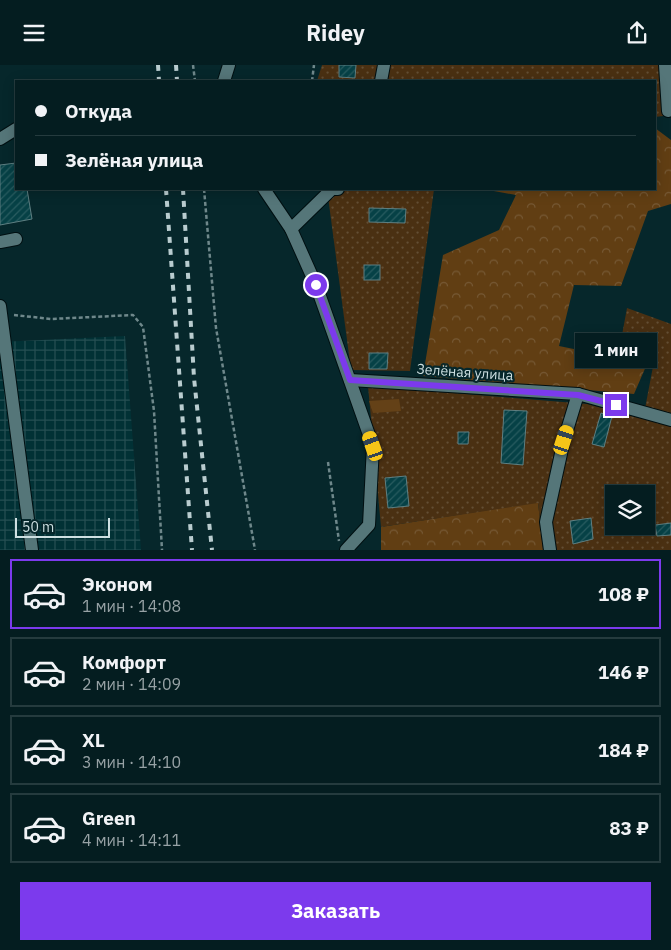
<!DOCTYPE html>
<html lang="ru">
<meta charset="utf-8">
<style>
:root{--surface:#041d20;--page:#0d2629;--text:#f1f3f6;--muted:#97a2a5;--line:#253b3e;--accent:#7c3aed}
body{margin:0;font-family:"IBM Plex Sans",sans-serif;background:var(--page);color:var(--text);height:100vh;display:flex;flex-direction:column;font-size:19px;white-space:nowrap}
*{box-sizing:border-box;margin:0}
p{font-size:16px;color:var(--muted)}
.icon{flex:none;width:28px;height:28px;fill:none;stroke:currentColor;stroke-width:2;stroke-linecap:round;stroke-linejoin:round}
.map{position:relative;height:485px;overflow:hidden}
.panel{display:flex;flex-direction:column;background:var(--surface);flex:1}
.panel>*{flex:none}
.top-card{position:absolute;left:15px;top:15px;width:641px;height:110px;border-radius:0px;box-shadow:0 2px 12px #0003,0 0 0 1px var(--line);display:grid;align-content:center;height:110px;padding:0 20px;background:var(--surface)}
.buttons{position:absolute;left:605px;top:420px;display:grid;gap:10px}
.buttons a{display:grid;place-items:center;width:50px;height:50px;border-radius:0px;background:var(--surface);box-shadow:0 2px 12px #0003,0 0 0 1px var(--line);font-size:25px}
.scale{position:absolute;left:15px;bottom:12px;width:95px;box-sizing:border-box;padding-left:5px;border:2px solid #cddfe1;border-top:0;font-size:14px;line-height:18px;white-space:nowrap;color:#cddfe1;-webkit-text-stroke:4px #06272b;paint-order:stroke}
.end{position:absolute;width:22px;height:22px;margin:-11px;border:6px solid #7c3aed;background:#fff;box-shadow:0 0 0 2px #fff}
.from{border-radius:50%}
.bubble{position:absolute;height:35px;border-radius:0px;background:var(--surface);box-shadow:0 2px 12px #0003,0 0 0 1px var(--line);font-size:16px;font-weight:800;line-height:35px;text-align:center}
.car{position:absolute;width:15px;height:30px;margin:-15px -8px;border-radius:6px;box-shadow:0 0 4px 1px #0007;background:linear-gradient(#f5c518 24%,#345 0 40%,#f5c518 0 76%,#345 0 86%,#f5c518 0)}
.top-card b{display:flex;align-items:center;gap:18px;height:48px;font-size:19px}
.top-card b+b{border-top:1px solid var(--line)}
.top-card i{width:12px;height:12px;background:var(--text)}
ul{padding:9px 0 0;list-style:none}
li{display:flex;align-items:center;gap:15px;height:70px;margin:0 10px 8px;padding:0 10px;border:2px solid var(--line);border-radius:0px}
li div{flex:1}
li b{display:block;font-size:19px}
li em{font-style:normal;font-weight:800}
li.on{border-color:var(--accent)}
li>.icon{width:45px;height:45px;stroke-width:1.5}
.cta{display:flex;gap:10px;margin-top:auto;padding:10px 20px}
.cta a{flex:1;height:58px;border-radius:0px;background:var(--accent);color:#fff;font-size:20px;font-weight:800;line-height:58px;text-align:center}
header{display:flex;justify-content:space-between;align-items:center;height:65px;padding:0 20px;background:var(--surface);font-size:22px;font-weight:800}
.map>svg:first-child{display:block}
.industrial{fill:url(#industrial-grid)}
.forest{fill:url(#forest-crowns)}
.garden{fill:url(#garden-dots);fill-rule:evenodd}
.water{fill:#644117}
.building{fill:url(#building-hatch);stroke:#5e7f82}
.lines{fill:none;stroke-linecap:round;stroke-linejoin:round}
.minor-casing{stroke:#000f11;stroke-width:14}
.path{stroke:#6f888b;stroke-width:2.5;stroke-dasharray:4 2.5;stroke-linecap:butt}
.minor{stroke:#557679;stroke-width:12}
.rail{stroke:#b9cccf;stroke-width:4;stroke-dasharray:6 6;stroke-linecap:butt}
.route{stroke:#7c3aed;stroke-width:6}
.labels{text-anchor:middle;dominant-baseline:central;stroke-width:4.5;stroke-linejoin:round;paint-order:stroke}
.street-label{font-size:14px;fill:#cddfe1;stroke:#06272b}
</style>
<header><svg class="icon" aria-label="menu" viewBox="0 0 24 24"><path d="M4 6h16M4 12h16M4 18h16"/></svg>Ridey<svg class="icon" aria-label="share" viewBox="0 0 24 24"><path d="M12 15V3M7 8l5-5 5 5M5 13v7h14v-7"/></svg></header>
<div class="map">
<svg width="671" height="485" viewBox="0 0 671 485">
<defs>
<pattern id="industrial-grid" width="8" height="8" patternUnits="userSpaceOnUse" patternTransform="scale(1.25)"><rect width="8" height="8" fill="#013135"/><path d="M0 4h8M4 0v8" fill="none" stroke="#254e52"/></pattern>
<pattern id="forest-crowns" width="20" height="18" patternUnits="userSpaceOnUse" patternTransform="scale(1.25)"><rect width="20" height="18" fill="#613e13"/><path d="M2 6a3 3 0 1 1 6 0M12 15a3 3 0 1 1 6 0" fill="none" stroke="#765935"/></pattern>
<pattern id="garden-dots" width="8" height="8" patternUnits="userSpaceOnUse" patternTransform="scale(1.25)"><rect width="8" height="8" fill="#4a3012"/><path d="M2 2h.1M6 6h.1" fill="none" stroke="#634e34" stroke-width="1.8" stroke-linecap="round"/></pattern>
<pattern id="building-hatch" width="6" height="6" patternUnits="userSpaceOnUse" patternTransform="scale(1.25)"><rect width="6" height="6" fill="#064146"/><path d="M-1 1l2-2M0 6l6-6M5 7l2-2" fill="none" stroke="#295c60"/></pattern>
</defs>
<rect width="100%" height="100%" fill="#06272b"/>
<polygon class="industrial" points="125,271 141,485 0,485 0,277"/>
<g class="forest">
<polygon points="655,63 671,75 671,139 648,146 621,221 574,220 559,281 647,299 634,329 423,311 443,190 499,165 516,130 483,124 655,124"/>
<polygon points="538,437 543,485 381,485 381,462"/>
</g>
<g class="garden">
<polygon points="322,0 671,0 671,50 655,52 655,16 317,16"/>
<polygon points="327,124 434,124 410,306 351,305"/>
<path d="M627 243 671 259V485H543L538 438 381 462 368 321 587 339 643 354 655 291 620 281ZM614 429H646V461H614Z"/>
</g>
<polygon class="water" points="399,334 401,346 373,348 369,336"/>
<g class="building">
<polygon points="339,0 356,0 355,13 339,12"/>
<polygon points="16,98 16,124 27,124 32,154 0,160 0,100"/>
<polygon points="369,143 406,144 405,158 369,157"/>
<rect x="364" y="200" width="16" height="15"/>
<polygon points="369,288 388,288 387,304 369,304"/>
<polygon points="504,345 527,346 523,400 501,398"/>
<polygon points="601,348 612,351 604,382 592,379"/>
<polygon points="458,367 469,367 468,379 458,379"/>
<polygon points="406,411 409,441 388,443 385,413"/>
<polygon points="591,453 593,474 573,479 570,456"/>
<polygon points="671,458 671,470 657,471 655,460"/>
</g>
<g class="lines">
<defs>
<g id="minor">
<polyline points="665,0 668,46"/>
<polyline points="224,16 229,0"/>
<polyline points="381,16 384,0"/>
<polyline points="0,74 16,64"/>
<polyline points="264,124 291,164 316,220 373,381 369,460 346,485"/>
<polyline points="291,164 332,124 338,124"/>
<polyline points="0,177 16,174"/>
<polyline points="0,241 32,485"/>
<polyline points="350,315 578,329 671,355"/>
<polyline points="550,485 546,457 564,375 578,329"/>
</g>
</defs>
<use href="#minor" class="minor-casing"/>
<g class="path">
<polyline points="193,0 195,16"/>
<polyline points="312,16 314,0"/>
<polyline points="204,124 216,263 255,485"/>
<polyline points="14,250 51,254 133,250 143,262 154,346 162,485"/>
<polyline points="328,397 339,476"/>
</g>
<use href="#minor" class="minor"/>
<g class="rail">
<polyline points="158,0 159,16"/>
<polyline points="176,0 177,16"/>
<polyline points="166,124 192,485"/>
<polyline points="183,124 194,313 212,485"/>
</g>
</g>
<g class="lines">
<polyline class="route" points="316,220 350,315 578,330 616,340"/>
</g>
<g class="labels">
<g class="street-label">
<text transform="translate(465 307) rotate(4)">Зелёная улица</text>
</g>
</g>
</svg>
<div class="buttons">
<a><svg class="icon" aria-label="layers" viewBox="0 0 24 24"><path d="M12 4l9 5-9 5-9-5zM3 14l9 5 9-5"/></svg></a>
</div>
<div class="scale">50 m</div>
<i class="end from" style="left:316px;top:220px"></i>
<i class="end" style="left:616px;top:340px"></i>
<div class="bubble" style="left:575px;top:268px;width:82px">1 мин</div>
<i class="car" style="left:564px;top:375px;rotate:18deg"></i>
<i class="car" style="left:373px;top:381px;rotate:341deg"></i>
<div class="top-card">
<b><i class="from"></i>Откуда</b>
<b><i></i>Зелёная улица</b>
</div>
</div>
<section class="panel">
<ul>
<li class="on"><svg class="icon" aria-label="car" viewBox="0 0 24 24"><path d="M5 17H2v-5l4-1 3-4h7l3 4 3 1v5h-3M9 17h6M6 11h13"/><circle cx="7" cy="17" r="2"/><circle cx="17" cy="17" r="2"/></svg><div><b>Эконом</b><p>1 мин · 14:08</p></div><em>108 ₽</em></li>
<li><svg class="icon" aria-label="car" viewBox="0 0 24 24"><path d="M5 17H2v-5l4-1 3-4h7l3 4 3 1v5h-3M9 17h6M6 11h13"/><circle cx="7" cy="17" r="2"/><circle cx="17" cy="17" r="2"/></svg><div><b>Комфорт</b><p>2 мин · 14:09</p></div><em>146 ₽</em></li>
<li><svg class="icon" aria-label="car" viewBox="0 0 24 24"><path d="M5 17H2v-5l4-1 3-4h7l3 4 3 1v5h-3M9 17h6M6 11h13"/><circle cx="7" cy="17" r="2"/><circle cx="17" cy="17" r="2"/></svg><div><b>XL</b><p>3 мин · 14:10</p></div><em>184 ₽</em></li>
<li><svg class="icon" aria-label="car" viewBox="0 0 24 24"><path d="M5 17H2v-5l4-1 3-4h7l3 4 3 1v5h-3M9 17h6M6 11h13"/><circle cx="7" cy="17" r="2"/><circle cx="17" cy="17" r="2"/></svg><div><b>Green</b><p>4 мин · 14:11</p></div><em>83 ₽</em></li>
</ul>
<div class="cta"><a>Заказать</a></div>
</section>
